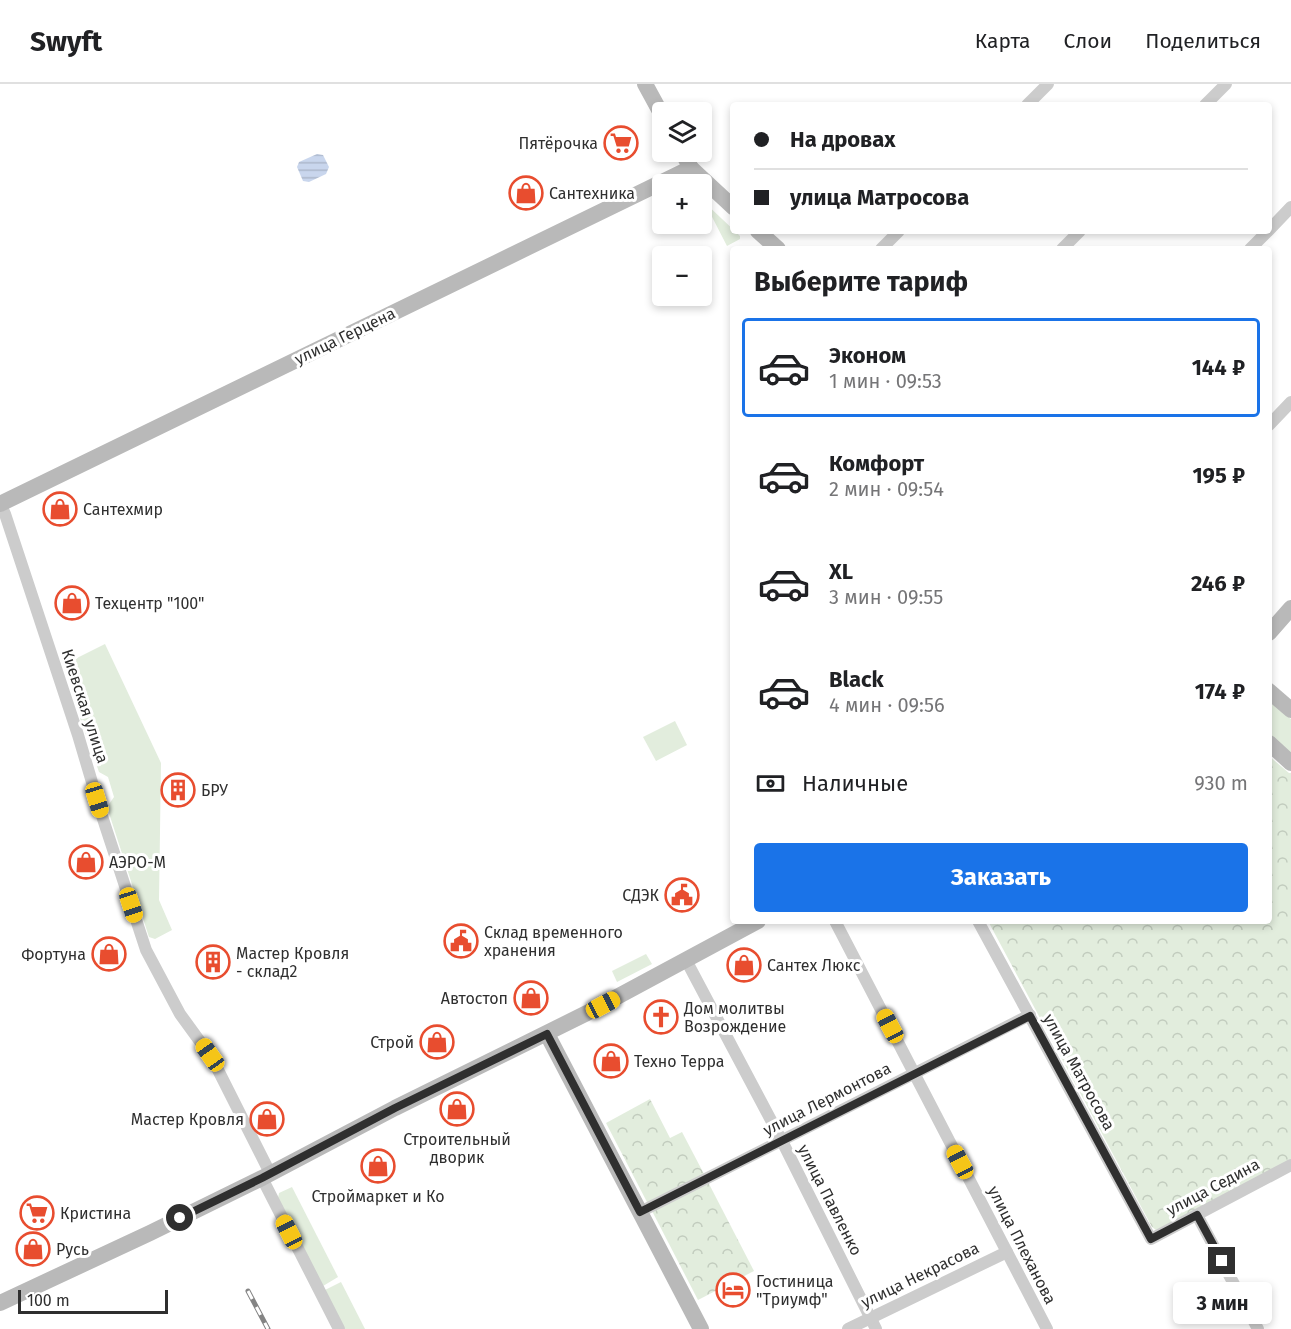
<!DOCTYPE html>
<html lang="ru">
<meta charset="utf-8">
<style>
:root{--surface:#fff;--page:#f6f6f6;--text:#202124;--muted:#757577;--line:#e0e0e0;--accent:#1a73e8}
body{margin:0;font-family:"Fira Sans",sans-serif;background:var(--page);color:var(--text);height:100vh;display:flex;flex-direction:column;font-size:22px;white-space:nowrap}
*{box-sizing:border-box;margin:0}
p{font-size:20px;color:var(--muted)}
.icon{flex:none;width:33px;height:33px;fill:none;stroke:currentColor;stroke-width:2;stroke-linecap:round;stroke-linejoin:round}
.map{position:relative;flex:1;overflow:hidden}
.drawer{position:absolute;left:730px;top:162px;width:542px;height:678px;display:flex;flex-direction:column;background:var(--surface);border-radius:6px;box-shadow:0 3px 9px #0003}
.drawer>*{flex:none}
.banner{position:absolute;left:730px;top:18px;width:542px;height:132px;border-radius:6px;box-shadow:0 3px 9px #0003;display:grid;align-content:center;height:132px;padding:0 24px;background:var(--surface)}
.controls{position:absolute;left:652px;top:18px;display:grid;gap:12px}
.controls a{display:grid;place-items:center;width:60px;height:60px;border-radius:6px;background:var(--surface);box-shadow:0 3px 9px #0003;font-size:30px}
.scale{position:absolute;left:18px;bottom:15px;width:150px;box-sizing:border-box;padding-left:6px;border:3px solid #2f2f2f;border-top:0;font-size:16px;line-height:21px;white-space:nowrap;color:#2f2f2f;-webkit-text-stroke:4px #fff;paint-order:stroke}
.end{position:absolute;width:27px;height:27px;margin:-14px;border:8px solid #2f2f2f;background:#fff;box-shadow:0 0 0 3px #fff}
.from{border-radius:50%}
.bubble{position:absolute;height:42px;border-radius:6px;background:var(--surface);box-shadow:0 3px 9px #0003;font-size:20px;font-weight:700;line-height:42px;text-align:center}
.car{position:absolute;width:18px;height:36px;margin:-18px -9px;border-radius:8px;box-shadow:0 0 4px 2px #0007;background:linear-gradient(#f5c518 24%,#345 0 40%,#f5c518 0 76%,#345 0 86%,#f5c518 0)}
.banner b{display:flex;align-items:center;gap:21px;height:57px;font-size:22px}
.banner b+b{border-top:2px solid var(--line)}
.banner i{width:15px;height:15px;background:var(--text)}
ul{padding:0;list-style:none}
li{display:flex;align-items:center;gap:18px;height:99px;margin:0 12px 9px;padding:0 12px;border:3px solid transparent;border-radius:6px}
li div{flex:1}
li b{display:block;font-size:22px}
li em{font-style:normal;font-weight:700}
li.current{border-color:var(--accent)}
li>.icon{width:54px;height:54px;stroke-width:1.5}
h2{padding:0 24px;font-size:27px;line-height:72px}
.pay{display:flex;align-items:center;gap:15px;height:66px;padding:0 24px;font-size:22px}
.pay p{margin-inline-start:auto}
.primary-button{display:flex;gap:12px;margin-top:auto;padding:12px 24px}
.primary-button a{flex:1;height:69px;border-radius:6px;background:var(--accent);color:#fff;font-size:24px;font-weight:700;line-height:69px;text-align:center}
header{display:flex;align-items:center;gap:36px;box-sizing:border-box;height:84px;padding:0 30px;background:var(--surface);border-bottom:2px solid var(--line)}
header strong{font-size:28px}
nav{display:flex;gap:33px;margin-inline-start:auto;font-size:21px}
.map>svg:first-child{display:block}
.grass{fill:#e2eddd}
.park{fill:url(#park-crowns)}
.water{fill:url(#water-rules)}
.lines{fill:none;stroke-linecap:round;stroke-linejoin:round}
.street{stroke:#ccc;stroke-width:12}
.secondary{stroke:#b9b9b9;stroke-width:16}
.rail-casing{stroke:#848484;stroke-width:5}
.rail{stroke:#fff;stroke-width:3;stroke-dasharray:9;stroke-linecap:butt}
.route{stroke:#2f2f2f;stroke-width:8}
.labels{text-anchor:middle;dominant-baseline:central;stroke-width:6;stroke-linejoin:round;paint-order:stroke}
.poi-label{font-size:16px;fill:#2f2f2f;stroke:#fff;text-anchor:start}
.street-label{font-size:16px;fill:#2f2f2f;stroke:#fff}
</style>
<header>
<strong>Swyft</strong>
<nav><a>Карта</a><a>Слои</a><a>Поделиться</a></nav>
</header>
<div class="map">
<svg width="1291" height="1245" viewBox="0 0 1291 1245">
<defs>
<pattern id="park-crowns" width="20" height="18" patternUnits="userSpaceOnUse" patternTransform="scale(1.5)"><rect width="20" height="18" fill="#e2eddd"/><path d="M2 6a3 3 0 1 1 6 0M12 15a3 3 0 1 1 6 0" fill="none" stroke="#c2ccbe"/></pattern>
<pattern id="water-rules" width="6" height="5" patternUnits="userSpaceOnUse" patternTransform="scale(1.5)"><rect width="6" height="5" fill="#c9d6ed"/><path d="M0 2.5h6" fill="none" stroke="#adb8cc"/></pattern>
</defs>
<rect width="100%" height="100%" fill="#fff"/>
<g class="grass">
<polygon points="702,116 740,152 740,155 727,162 710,129 702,133"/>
<polygon points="105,560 161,679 159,816 172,846 155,855 149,853 107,723 114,713 108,693 99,688 80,634 89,618 73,576"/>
<polygon points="1269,615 1291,635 1291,671 1269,651"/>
<polygon points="675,637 687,661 656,677 643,653"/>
<polygon points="646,870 652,880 617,898 612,887"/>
<polygon points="292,1103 338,1193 323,1202 278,1114 279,1109"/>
<polygon points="341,1198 365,1245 345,1245 325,1206"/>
</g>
<g class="park">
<polygon points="1269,672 1289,689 1291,689 1291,1076 1156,1146 1152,1143 988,837 1269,837"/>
<polygon points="650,1015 670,1054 682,1048 704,1090 648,1120 606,1039"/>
<polygon points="708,1098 754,1187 698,1216 652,1127"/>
</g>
<polygon class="water" points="317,70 323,71 329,83 326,90 309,98 303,97 297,83 299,78"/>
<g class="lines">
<g class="street">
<polyline points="1027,21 1048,0"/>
<polyline points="1205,21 1226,0"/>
<polyline points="1269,146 1291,123"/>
<polyline points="881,165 899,147"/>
<polyline points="1062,165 1080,147"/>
<polyline points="1250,165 1268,147"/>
<polyline points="1269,341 1291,318"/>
<polyline points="0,419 5,430 78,651 102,732 146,866 180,930 212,974 270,1089"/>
<polyline points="835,837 1047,1245"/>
<polyline points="978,837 1151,1155 1291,1081"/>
<polyline points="686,876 782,1057 876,1245"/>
<polyline points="262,1094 339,1245"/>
<polyline points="640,1128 1030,931"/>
<polyline points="1197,1131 1258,1245"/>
<polyline points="848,1245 1007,1168"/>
</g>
<g class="secondary">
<polyline points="645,0 663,33"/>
<polyline points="682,68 691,84 734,124"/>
<polyline points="758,147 778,165"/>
<polyline points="0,420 691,84"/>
<polyline points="1269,549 1291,524"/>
<polyline points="1269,607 1291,626"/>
<polyline points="1269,659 1291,679"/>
<polyline points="547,950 701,1245"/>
<polyline points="0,1219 150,1149 262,1094 395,1024 587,929 758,837"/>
</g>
<defs>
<polyline id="rail" points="248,1207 268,1245"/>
</defs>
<use href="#rail" class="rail-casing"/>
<use href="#rail" class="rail"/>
</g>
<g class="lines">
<polyline class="route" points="180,1134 262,1094 395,1024 547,950 640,1128 1030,932 1151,1155 1197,1131 1222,1177"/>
</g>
<defs>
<symbol id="supermarket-ring" viewBox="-11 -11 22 22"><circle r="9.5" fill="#fff" stroke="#e84d2f" stroke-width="1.5"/><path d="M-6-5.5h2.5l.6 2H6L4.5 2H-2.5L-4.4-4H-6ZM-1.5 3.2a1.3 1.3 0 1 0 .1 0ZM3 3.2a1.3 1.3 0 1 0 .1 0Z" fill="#e84d2f"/></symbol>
<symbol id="shop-ring" viewBox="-11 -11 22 22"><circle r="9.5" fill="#fff" stroke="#e84d2f" stroke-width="1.5"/><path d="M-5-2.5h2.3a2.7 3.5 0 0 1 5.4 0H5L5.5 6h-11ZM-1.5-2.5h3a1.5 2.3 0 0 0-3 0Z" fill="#e84d2f"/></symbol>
<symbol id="building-ring" viewBox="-11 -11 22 22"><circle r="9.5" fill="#fff" stroke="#e84d2f" stroke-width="1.5"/><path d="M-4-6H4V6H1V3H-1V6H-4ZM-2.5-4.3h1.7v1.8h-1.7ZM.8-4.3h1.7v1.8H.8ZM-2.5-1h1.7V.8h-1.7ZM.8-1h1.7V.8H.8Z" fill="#e84d2f"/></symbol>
<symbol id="civic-ring" viewBox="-11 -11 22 22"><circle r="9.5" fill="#fff" stroke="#e84d2f" stroke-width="1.5"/><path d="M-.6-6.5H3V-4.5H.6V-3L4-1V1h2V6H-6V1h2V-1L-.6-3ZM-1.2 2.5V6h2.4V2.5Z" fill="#e84d2f"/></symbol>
<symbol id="church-ring" viewBox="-11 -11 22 22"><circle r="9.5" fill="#fff" stroke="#e84d2f" stroke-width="1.5"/><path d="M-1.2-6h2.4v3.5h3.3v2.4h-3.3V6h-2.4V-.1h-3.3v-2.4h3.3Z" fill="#e84d2f"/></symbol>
<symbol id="hotel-ring" viewBox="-11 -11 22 22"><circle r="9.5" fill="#fff" stroke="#e84d2f" stroke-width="1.5"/><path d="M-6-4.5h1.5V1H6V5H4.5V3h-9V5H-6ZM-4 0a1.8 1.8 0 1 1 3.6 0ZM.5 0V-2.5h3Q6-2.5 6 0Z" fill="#e84d2f"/></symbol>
</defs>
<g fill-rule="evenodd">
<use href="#supermarket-ring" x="602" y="40" width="38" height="38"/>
<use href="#shop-ring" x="507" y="90" width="38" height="38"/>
<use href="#shop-ring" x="41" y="406" width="38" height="38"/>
<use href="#shop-ring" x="53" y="500" width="38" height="38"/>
<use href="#building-ring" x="159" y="687" width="38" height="38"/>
<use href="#shop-ring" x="67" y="759" width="38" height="38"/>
<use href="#civic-ring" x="663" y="792" width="38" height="38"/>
<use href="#civic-ring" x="442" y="838" width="38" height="38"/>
<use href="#shop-ring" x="90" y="851" width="38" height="38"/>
<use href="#building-ring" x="194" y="859" width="38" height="38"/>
<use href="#shop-ring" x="725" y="862" width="38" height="38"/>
<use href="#shop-ring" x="512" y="895" width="38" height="38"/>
<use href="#church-ring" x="642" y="914" width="38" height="38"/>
<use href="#shop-ring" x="418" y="939" width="38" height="38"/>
<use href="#shop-ring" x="592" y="958" width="38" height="38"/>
<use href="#shop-ring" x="438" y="1006" width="38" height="38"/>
<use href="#shop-ring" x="248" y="1016" width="38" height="38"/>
<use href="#shop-ring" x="359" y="1063" width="38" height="38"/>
<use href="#supermarket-ring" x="18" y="1110" width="38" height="38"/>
<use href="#shop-ring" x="14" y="1146" width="38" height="38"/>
<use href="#hotel-ring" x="714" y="1187" width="38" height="38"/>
</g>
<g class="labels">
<g class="poi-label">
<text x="598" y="59" text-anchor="end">Пятёрочка</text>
<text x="549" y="109">Сантехника</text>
<text x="83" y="425">Сантехмир</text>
<text x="95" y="519">Техцентр "100"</text>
<text x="201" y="706">БРУ</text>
<text x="109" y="778">АЭРО-М</text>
<text x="659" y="811" text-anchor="end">СДЭК</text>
<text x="484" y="848">Склад временного<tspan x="484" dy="18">хранения</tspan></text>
<text x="236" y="869">Мастер Кровля<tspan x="236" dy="18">- склад2</tspan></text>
<text x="86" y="870" text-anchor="end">Фортуна</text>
<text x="767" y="881">Сантех Люкс</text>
<text x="508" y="914" text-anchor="end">Автостоп</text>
<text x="684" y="924">Дом молитвы<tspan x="684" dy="18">Возрождение</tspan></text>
<text x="414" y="958" text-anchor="end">Строй</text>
<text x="634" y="977">Техно Терра</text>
<text x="244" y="1035" text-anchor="end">Мастер Кровля</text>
<text x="457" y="1055" text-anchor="middle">Строительный<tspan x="457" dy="18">дворик</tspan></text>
<text x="378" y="1112" text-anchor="middle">Строймаркет и Ко</text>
<text x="60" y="1129">Кристина</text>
<text x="56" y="1165">Русь</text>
<text x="756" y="1197">Гостиница<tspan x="756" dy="18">"Триумф"</tspan></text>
</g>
<g class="street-label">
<text transform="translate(345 252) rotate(-26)">улица Герцена</text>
<text transform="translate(85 622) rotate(72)">Киевская улица</text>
<text transform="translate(1079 988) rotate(61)">улица Матросова</text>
<text transform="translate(827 1015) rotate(-27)">улица Лермонтова</text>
<text transform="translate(1213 1103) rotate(-28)">улица Седина</text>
<text transform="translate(830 1116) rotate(63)">улица Павленко</text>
<text transform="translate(1022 1161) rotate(63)">улица Плеханова</text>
<text transform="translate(920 1191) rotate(-26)">улица Некрасова</text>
</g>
</g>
</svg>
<div class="controls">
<a><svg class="icon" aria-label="layers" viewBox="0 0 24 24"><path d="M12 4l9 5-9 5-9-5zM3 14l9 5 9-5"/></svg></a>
<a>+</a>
<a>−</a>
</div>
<div class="scale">100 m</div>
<i class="end from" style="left:180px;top:1134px"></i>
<i class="end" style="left:1222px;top:1177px"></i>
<div class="bubble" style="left:1173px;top:1198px;width:99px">3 мин</div>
<i class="car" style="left:97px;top:716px;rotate:163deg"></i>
<i class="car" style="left:131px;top:821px;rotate:162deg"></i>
<i class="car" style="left:603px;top:921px;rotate:62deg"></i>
<i class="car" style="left:890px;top:942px;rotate:332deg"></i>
<i class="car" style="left:210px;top:971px;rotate:325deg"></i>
<i class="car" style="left:960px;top:1078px;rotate:332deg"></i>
<i class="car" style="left:289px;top:1148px;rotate:333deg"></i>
<div class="banner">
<b><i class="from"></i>На дровах</b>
<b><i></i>улица Матросова</b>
</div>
<section class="drawer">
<h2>Выберите тариф</h2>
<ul>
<li class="current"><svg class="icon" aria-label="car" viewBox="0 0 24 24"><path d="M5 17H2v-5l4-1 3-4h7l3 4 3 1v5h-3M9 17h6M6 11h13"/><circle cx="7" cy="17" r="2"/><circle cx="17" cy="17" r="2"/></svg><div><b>Эконом</b><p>1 мин · 09:53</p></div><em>144 ₽</em></li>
<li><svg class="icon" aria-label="car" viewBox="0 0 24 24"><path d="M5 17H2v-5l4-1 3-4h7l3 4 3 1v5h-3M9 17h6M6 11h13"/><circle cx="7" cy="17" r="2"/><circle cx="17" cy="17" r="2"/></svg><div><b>Комфорт</b><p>2 мин · 09:54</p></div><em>195 ₽</em></li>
<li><svg class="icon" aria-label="car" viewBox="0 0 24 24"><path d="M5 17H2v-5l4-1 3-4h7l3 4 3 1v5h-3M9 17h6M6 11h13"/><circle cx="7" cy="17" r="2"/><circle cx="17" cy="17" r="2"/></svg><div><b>XL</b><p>3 мин · 09:55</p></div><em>246 ₽</em></li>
<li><svg class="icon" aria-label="car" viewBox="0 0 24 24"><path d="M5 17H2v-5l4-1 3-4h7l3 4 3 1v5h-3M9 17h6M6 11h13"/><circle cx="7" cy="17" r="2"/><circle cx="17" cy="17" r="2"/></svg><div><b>Black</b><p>4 мин · 09:56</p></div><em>174 ₽</em></li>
</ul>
<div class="pay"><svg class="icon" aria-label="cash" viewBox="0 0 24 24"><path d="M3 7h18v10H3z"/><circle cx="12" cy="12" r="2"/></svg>Наличные<p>930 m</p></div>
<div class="primary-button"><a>Заказать</a></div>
</section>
</div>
